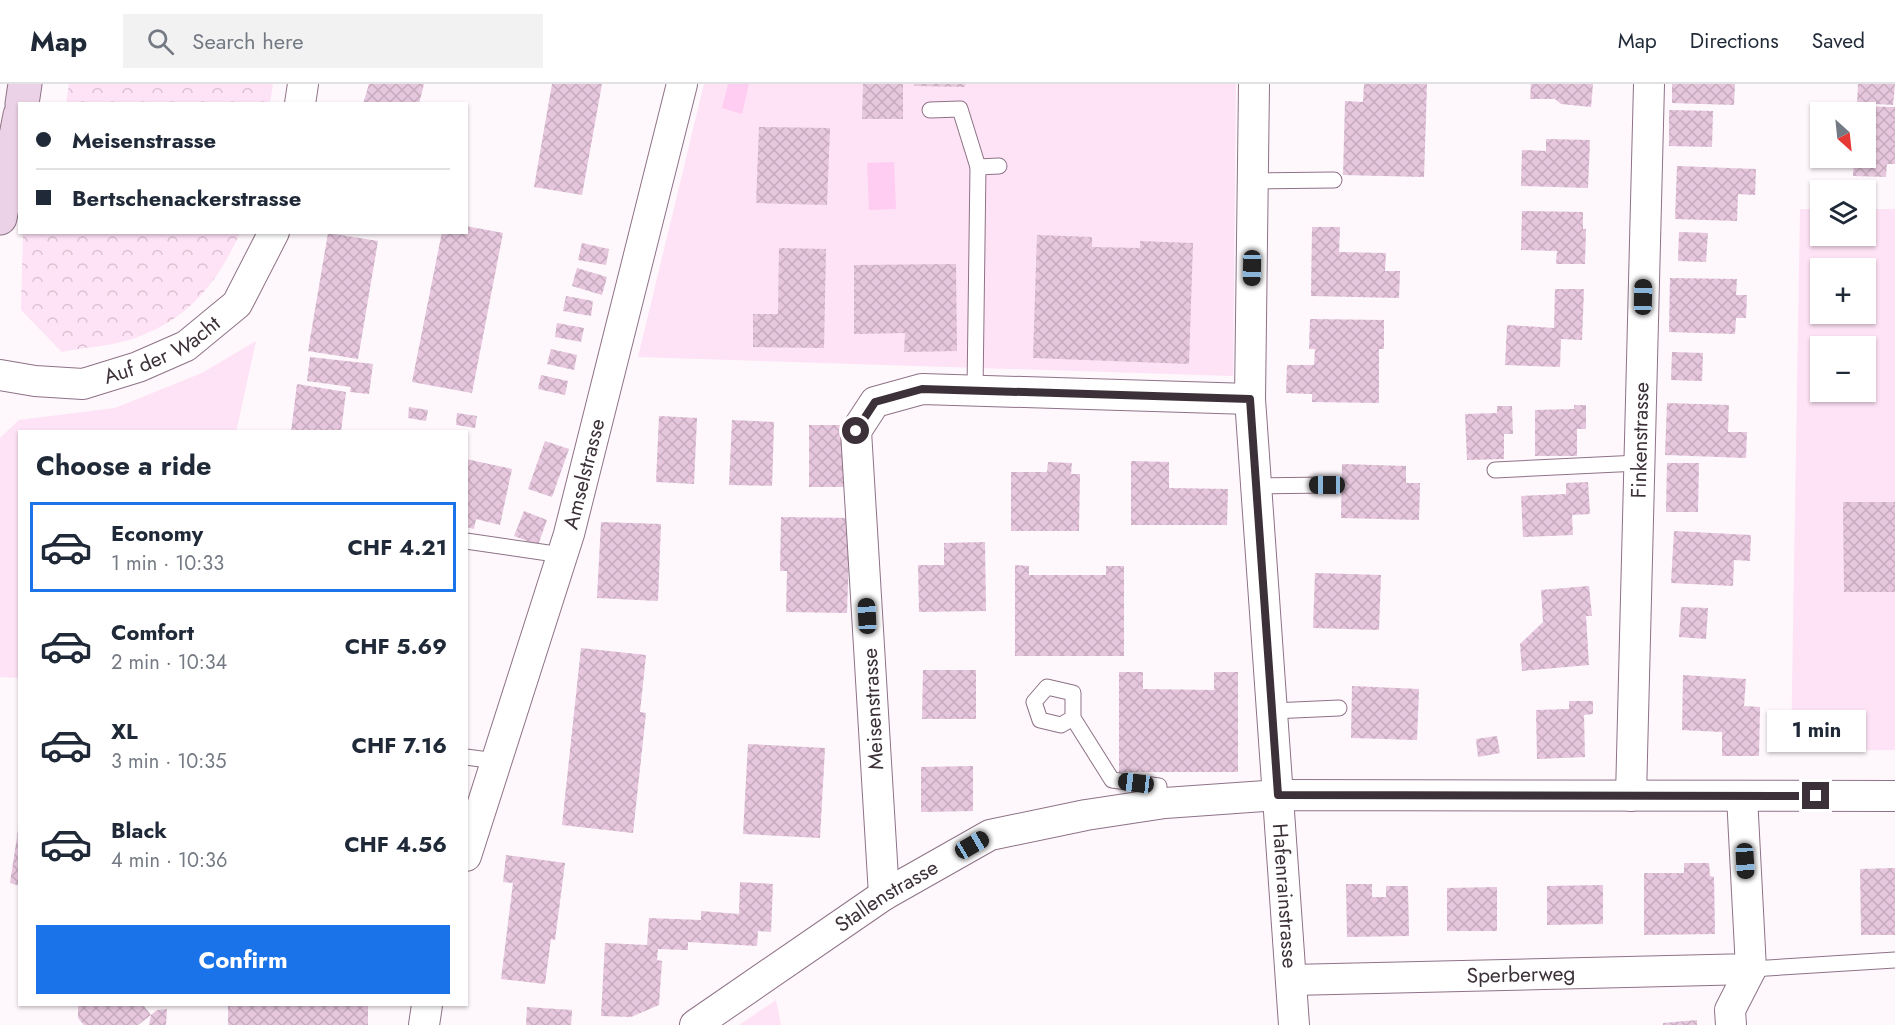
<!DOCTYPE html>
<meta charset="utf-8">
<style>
:root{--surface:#fff;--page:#f2f2f3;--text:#1f2937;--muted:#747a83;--line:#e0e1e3;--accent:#1a73e8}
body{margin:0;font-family:Jost,sans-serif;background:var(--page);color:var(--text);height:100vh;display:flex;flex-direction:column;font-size:22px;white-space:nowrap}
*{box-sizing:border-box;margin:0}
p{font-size:20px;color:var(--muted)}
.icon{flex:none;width:33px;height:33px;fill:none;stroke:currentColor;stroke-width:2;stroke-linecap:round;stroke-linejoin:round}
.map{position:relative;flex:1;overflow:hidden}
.sheet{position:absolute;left:18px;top:346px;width:450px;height:576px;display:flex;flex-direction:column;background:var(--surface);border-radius:0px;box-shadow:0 2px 4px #0004}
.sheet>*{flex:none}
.guide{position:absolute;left:18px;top:18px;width:450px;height:132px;border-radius:0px;box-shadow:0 2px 4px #0004;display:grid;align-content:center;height:132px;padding:0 18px;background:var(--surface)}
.needle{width:39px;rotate:153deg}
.controls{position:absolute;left:1810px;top:18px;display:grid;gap:12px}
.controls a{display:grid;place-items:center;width:66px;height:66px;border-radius:0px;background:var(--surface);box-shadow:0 2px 4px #0004;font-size:30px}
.end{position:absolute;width:27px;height:27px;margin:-14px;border:8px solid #3d3139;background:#fff;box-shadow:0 0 0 3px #fff}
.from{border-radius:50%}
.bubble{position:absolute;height:42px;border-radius:0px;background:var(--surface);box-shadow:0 2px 4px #0004;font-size:20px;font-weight:700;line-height:42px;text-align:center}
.car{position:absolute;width:18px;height:36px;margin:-18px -9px;border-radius:8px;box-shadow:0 0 4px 2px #0007;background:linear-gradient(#222 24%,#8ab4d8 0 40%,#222 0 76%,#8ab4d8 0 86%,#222 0)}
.guide b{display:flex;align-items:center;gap:21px;height:57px;font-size:22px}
.guide b+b{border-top:2px solid var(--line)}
.guide i{width:15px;height:15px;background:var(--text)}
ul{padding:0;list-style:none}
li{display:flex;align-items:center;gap:18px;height:90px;margin:0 12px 9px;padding:0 6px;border:3px solid transparent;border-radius:0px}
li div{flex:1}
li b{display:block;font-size:22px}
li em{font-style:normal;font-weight:700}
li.active{border-color:var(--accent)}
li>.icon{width:54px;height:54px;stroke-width:1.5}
h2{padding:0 18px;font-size:27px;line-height:72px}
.button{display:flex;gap:12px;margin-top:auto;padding:12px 18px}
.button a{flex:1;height:69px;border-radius:0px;background:var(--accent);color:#fff;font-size:24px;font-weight:700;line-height:69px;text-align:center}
header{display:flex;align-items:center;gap:36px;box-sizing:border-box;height:84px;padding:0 30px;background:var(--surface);border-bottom:2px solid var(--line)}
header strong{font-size:28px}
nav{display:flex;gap:33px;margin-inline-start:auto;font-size:21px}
.search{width:420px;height:54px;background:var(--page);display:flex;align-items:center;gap:15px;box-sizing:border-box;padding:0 21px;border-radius:0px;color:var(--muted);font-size:22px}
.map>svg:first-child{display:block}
.green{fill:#fee2f5;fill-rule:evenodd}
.forest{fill:url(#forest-crowns)}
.water{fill:#ffcdf1}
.building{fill:url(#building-cross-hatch)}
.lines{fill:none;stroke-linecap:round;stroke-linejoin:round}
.lane-casing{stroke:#8e7286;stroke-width:17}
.street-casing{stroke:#8e7286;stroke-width:32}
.secondary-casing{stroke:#8e7286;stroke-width:35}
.lane{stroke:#fff;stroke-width:15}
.street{stroke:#fff;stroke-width:30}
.secondary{stroke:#ecd2e6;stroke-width:33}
.route{stroke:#3d3139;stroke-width:8}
.labels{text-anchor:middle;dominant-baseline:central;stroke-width:5;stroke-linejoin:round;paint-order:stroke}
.street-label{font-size:21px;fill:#3d3139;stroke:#fff}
</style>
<header>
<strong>Map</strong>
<div class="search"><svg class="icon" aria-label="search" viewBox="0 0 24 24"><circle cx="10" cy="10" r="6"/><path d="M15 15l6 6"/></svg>Search here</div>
<nav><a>Map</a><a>Directions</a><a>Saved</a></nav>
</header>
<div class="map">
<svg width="1895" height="941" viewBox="0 0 1895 941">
<defs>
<pattern id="forest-crowns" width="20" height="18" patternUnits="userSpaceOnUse" patternTransform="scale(1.5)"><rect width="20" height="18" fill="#fee2f5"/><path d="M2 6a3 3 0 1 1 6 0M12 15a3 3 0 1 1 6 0" fill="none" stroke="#dbc2d3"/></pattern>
<pattern id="building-cross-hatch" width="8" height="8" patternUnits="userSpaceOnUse" patternTransform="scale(1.5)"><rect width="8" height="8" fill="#e6c7dd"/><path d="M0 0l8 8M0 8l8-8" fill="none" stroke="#c6abbe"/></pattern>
</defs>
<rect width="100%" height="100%" fill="#fef7fc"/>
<g class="green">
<polygon points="704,0 1236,0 1233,292 638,273"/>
<path d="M1800 125H1821V152H1866V125H1895V666L1791 667ZM1821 184H1866V230H1821ZM1821 262H1866V308H1821Z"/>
<polygon points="256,257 236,348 20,348 19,594 0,593 0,354 19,336 115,324 202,289"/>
<polygon points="776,916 781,941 739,941"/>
</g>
<g class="forest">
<polygon points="69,0 273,0 270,19 66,19"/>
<path d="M23 149V148L240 149C217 199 189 235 135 254 113 262 85 263 62 268L21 226Z"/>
</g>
<g class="water">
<polygon points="728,0 749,0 742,30 722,24"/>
<polygon points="894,78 896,125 869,126 867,79"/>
</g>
<g class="building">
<polygon points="369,0 424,0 419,20 363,20"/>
<polygon points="552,0 602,0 582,111 534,103"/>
<polygon points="863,0 903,0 903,35 862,35"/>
<polygon points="914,0 965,0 965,3 914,2"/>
<polygon points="1364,0 1427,0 1424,93 1343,91 1345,17 1363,18"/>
<polygon points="1531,0 1593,0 1591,23 1561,20 1555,15 1530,15"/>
<polygon points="1672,0 1735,0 1734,21 1672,19"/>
<polygon points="1858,0 1895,0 1893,21 1857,19"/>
<polygon points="1847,22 1895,23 1895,80 1887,80 1886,93 1853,92 1854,78 1846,77 1846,74 1866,74 1866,28 1847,28"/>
<polygon points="1669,26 1713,27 1712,63 1669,62"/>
<polygon points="759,43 830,44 827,121 756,119"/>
<polygon points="1546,55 1590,56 1588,104 1521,102 1522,66 1546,67"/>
<polygon points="1677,82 1756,85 1755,111 1738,110 1737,137 1675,135"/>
<polygon points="1522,127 1583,128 1583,145 1586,145 1585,180 1556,180 1557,167 1521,166"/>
<polygon points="466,142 503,149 472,309 412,298 442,148 466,148"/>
<polygon points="1312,143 1340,143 1339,168 1386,169 1385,187 1400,187 1399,214 1311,212"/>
<polygon points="1679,148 1708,149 1706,178 1678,177"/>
<polygon points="328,149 378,157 358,275 308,267"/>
<polygon points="1037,151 1092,153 1092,163 1140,164 1140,157 1193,159 1189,280 1033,274"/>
<polygon points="582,159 609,165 606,181 578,176"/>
<polygon points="779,164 826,165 824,264 753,263 753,230 778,230"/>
<polygon points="956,180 957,267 904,268 905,249 854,250 854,181"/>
<polygon points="577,184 607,193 602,211 572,202"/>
<polygon points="1670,194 1737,195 1736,211 1747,211 1746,234 1736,234 1735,250 1669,248"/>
<polygon points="1555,205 1584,205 1582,256 1561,255 1560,283 1505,281 1507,241 1554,244"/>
<polygon points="566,212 593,217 591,232 563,227"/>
<polygon points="1310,235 1384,236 1384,265 1379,265 1379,319 1312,318 1312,310 1286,309 1287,281 1314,281 1315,265 1309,265"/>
<polygon points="557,239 584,244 581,258 555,253"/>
<polygon points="551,265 577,271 574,286 547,280"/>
<polygon points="1672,268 1703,269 1702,297 1671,296"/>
<polygon points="310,273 373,280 369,310 350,308 351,303 307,297"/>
<polygon points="541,291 568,297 565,311 538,305"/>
<polygon points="297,300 346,308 341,348 291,348"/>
<polygon points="1667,319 1729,321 1728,348 1747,348 1746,374 1665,371"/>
<polygon points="1574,321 1586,321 1586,345 1577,345 1577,372 1535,372 1535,326 1574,325"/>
<polygon points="1497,322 1512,322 1513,350 1504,350 1504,375 1467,376 1465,330 1497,329"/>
<polygon points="409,323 428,326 426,337 408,334"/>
<polygon points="457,329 477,332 475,344 456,341"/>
<polygon points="659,332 697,334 694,400 656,398"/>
<polygon points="732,336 774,338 772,402 729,401"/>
<polygon points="809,341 849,341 848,403 809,403"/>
<polygon points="545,357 569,365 552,413 528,405"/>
<polygon points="466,375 512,385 500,441 476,435 474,445 466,443"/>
<polygon points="1131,377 1169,378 1169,404 1228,405 1227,441 1131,441"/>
<polygon points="1048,378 1072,379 1071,390 1080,390 1079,447 1011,447 1011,388 1047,388"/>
<polygon points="1667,379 1699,379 1698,428 1666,428"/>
<polygon points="1342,380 1406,382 1406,399 1420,399 1419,436 1341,434"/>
<polygon points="1588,398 1590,430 1572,431 1573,451 1523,453 1521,412 1566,410 1566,399"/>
<polygon points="1843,418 1895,418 1895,508 1844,508"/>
<polygon points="524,427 547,436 538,461 514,452"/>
<polygon points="781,433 850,434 847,529 786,528 787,487 780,487"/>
<polygon points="601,438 661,440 658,517 597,514"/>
<polygon points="1674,447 1751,451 1750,477 1734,476 1733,502 1671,499"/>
<polygon points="985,458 986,527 919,528 918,481 944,481 944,459"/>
<polygon points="1015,481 1029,482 1029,491 1106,491 1106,482 1124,482 1124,572 1015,572"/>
<polygon points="1315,489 1381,491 1379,546 1313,544"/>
<polygon points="1589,502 1592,532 1586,532 1589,581 1522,587 1520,560 1543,538 1541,506"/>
<polygon points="1681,523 1708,524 1706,555 1679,553"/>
<polygon points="581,564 646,571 640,628 646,629 633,749 562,741"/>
<polygon points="923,586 976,586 976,635 922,635"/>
<polygon points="1119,588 1143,588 1143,605 1214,606 1214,588 1238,588 1238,688 1119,688"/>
<polygon points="1683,591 1746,595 1744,622 1760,623 1759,672 1722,672 1722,648 1682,646"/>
<polygon points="1352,602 1419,605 1417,656 1351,654"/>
<polygon points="1569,617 1593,617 1593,630 1584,631 1585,673 1537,675 1536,626 1569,625"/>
<polygon points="1497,652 1500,669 1478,673 1476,655"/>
<polygon points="748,660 825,664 820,754 743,750"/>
<polygon points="973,682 973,727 921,728 921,683"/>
<polygon points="18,746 20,746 20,802 10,799"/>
<polygon points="506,771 565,779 555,856 551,855 545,900 501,895 513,799 503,798"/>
<polygon points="1684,779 1709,779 1710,792 1714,793 1715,850 1644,851 1644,789 1684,789"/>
<polygon points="1895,784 1895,851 1861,851 1860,785"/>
<polygon points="740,798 773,800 771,848 758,847 757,862 688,858 688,866 658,865 657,876 662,877 659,921 631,933 601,932 605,859 647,861 649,834 701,836 701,827 739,830"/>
<polygon points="1346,800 1372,800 1372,813 1386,813 1386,802 1408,802 1409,852 1347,853"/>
<polygon points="1603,801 1603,840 1547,841 1547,802"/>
<polygon points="1497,803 1497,847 1447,847 1447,804"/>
<polygon points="78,921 143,921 151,931 138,941 84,941 78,934"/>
<rect x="228" y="921" width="140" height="20"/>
<polygon points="527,923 572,926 571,941 526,941"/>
<polygon points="167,925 166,941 149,941 151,931 157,926"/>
<polygon points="1697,936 1697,941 1663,941 1663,939"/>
</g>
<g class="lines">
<defs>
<g id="lane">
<polyline points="930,26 960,25 978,83"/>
<polyline points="1253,97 1334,96"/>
<polyline points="975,307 978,83 999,82"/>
<polyline points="1495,386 1639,379"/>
<polyline points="1256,402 1327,401"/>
<polyline points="466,457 562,471"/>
<polyline points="1272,627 1339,624"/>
<polyline points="1073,634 1061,641 1040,636 1034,618 1047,603 1073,609 1073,634 1112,696 1159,702 1159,719"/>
<polyline points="466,673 496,677"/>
<polyline points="1751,885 1895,876"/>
</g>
<g id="street">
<path id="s1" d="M1254 0 1250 315 1294 941"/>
<polyline points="300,20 303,0"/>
<path id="s2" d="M0 291 35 297 83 300 138 283 186 262 237 220 274 148"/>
<path id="s3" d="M1631 712 1649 0"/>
<path id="s4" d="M466 772 569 450 682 0"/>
<polyline points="884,811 856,347 875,318 922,305 1250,315"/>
<path id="s5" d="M1291 896 1751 885 1742 712"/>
<polyline points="424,941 427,921"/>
<path id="s6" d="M695 941 884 811 990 751 1086 731 1165 719 1278 711 1895 712"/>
<polyline points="1731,941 1730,926 1751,885"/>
</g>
<g id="secondary">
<polyline points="22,20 25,0"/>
<polyline points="0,134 20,31"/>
</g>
</defs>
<use href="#lane" class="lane-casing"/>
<use href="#street" class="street-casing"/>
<use href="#secondary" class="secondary-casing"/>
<use href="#lane" class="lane"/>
<use href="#street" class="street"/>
<use href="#secondary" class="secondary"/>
</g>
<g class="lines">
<polyline class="route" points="856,347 875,318 922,305 1250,315 1278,711 1816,712"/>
</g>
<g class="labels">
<g class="street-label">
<text stroke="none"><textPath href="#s2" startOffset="170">Auf der Wacht</textPath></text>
<text stroke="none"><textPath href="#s3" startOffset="356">Finkenstrasse</textPath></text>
<text stroke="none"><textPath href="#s4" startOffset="400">Amselstrasse</textPath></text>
<text transform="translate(873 625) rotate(-93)">Meisenstrasse</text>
<text stroke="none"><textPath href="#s6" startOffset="231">Stallenstrasse</textPath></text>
<text stroke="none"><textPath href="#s1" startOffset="813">Hafenrainstrasse</textPath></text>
<text stroke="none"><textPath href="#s5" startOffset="230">Sperberweg</textPath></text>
</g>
</g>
</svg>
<div class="controls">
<a><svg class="needle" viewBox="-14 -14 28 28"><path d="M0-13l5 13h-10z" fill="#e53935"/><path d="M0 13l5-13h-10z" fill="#747a83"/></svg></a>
<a><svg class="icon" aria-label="layers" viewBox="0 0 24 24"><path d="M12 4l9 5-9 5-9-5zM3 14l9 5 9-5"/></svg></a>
<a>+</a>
<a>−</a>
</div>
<i class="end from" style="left:856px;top:347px"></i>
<i class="end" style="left:1816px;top:712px"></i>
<div class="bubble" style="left:1767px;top:626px;width:99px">1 min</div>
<i class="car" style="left:1252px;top:184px;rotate:181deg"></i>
<i class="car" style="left:1643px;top:213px;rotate:1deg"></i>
<i class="car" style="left:1327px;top:401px;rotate:270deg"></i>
<i class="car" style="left:867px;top:532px;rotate:357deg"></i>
<i class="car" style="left:1136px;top:699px;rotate:277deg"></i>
<i class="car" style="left:972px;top:761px;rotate:60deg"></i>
<i class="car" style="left:1745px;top:777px;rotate:177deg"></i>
<div class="guide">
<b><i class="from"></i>Meisenstrasse</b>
<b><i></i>Bertschenackerstrasse</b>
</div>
<section class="sheet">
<h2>Choose a ride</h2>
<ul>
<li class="active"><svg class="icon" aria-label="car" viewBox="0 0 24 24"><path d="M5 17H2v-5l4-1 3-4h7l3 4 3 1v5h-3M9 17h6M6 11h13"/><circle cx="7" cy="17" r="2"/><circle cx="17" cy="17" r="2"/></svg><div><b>Economy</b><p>1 min · 10:33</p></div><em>CHF 4.21</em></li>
<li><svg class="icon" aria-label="car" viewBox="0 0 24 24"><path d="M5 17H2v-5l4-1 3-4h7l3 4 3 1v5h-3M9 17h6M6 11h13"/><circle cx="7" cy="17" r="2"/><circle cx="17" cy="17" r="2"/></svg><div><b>Comfort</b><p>2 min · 10:34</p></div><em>CHF 5.69</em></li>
<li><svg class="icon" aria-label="car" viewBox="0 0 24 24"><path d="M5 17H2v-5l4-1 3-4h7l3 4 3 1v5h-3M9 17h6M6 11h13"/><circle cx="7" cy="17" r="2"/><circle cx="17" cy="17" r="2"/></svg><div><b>XL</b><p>3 min · 10:35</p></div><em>CHF 7.16</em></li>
<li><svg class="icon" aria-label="car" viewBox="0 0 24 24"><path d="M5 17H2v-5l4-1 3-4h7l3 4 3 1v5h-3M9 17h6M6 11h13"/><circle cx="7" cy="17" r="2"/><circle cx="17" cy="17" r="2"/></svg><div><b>Black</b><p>4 min · 10:36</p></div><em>CHF 4.56</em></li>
</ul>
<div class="button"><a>Confirm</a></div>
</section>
</div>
